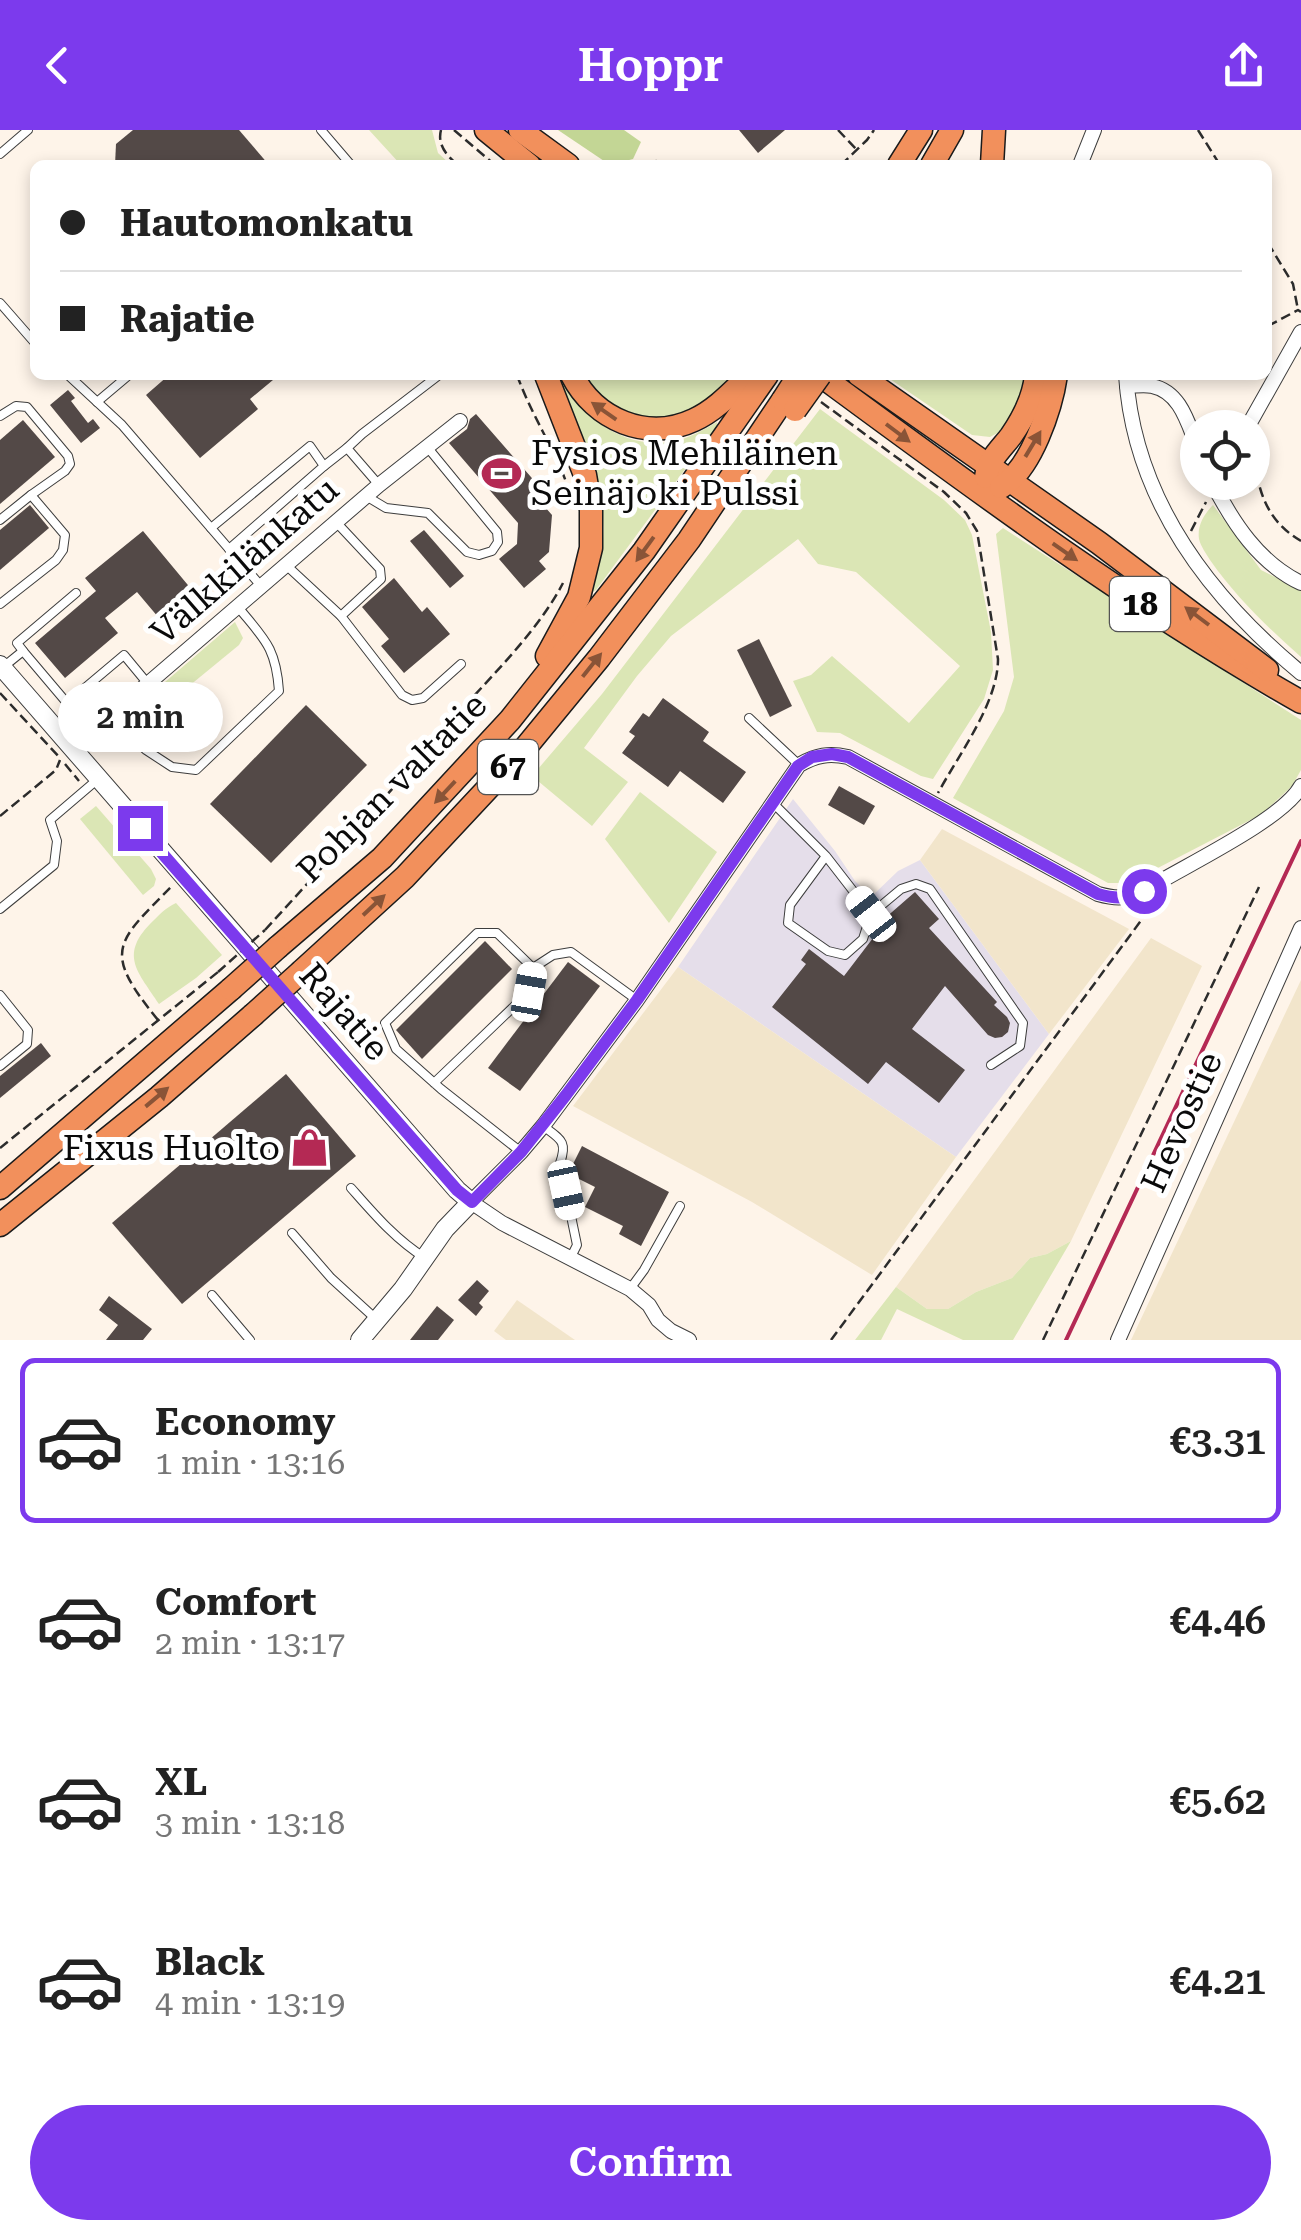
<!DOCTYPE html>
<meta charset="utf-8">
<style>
:root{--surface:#fff;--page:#f6f6f6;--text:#222;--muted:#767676;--line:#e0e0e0;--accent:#7c3aed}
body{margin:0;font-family:"Roboto Serif",serif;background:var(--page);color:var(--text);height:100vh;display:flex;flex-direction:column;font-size:38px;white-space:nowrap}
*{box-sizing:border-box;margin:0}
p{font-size:32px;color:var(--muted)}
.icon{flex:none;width:55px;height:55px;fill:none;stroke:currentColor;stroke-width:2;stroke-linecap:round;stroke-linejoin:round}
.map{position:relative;height:1210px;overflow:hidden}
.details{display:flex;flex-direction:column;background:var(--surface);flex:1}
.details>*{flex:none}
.banner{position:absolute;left:30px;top:30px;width:1242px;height:220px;border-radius:15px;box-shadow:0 5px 15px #0003;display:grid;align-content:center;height:220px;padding:0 30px;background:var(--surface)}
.controls{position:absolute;left:1180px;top:280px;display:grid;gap:20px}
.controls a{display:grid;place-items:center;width:90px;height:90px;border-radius:50%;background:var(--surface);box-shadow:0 5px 15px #0003;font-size:50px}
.end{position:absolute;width:45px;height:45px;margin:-22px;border:12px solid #7c3aed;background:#fff;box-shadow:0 0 0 5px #fff}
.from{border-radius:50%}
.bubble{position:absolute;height:70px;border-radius:35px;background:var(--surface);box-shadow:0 5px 15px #0003;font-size:32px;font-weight:600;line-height:70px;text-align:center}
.car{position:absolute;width:30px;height:60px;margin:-30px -15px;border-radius:12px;box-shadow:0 0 8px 2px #0007;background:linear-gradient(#fff 24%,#345 0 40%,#fff 0 76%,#345 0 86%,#fff 0)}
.banner b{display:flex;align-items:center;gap:35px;height:95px;font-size:38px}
.banner b+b{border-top:2px solid var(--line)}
.banner i{width:25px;height:25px;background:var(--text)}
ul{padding:18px 0 0;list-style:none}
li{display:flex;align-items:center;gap:30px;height:165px;margin:0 20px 15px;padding:0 10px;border:5px solid transparent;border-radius:15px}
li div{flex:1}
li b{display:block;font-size:38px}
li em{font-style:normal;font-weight:600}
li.active{border-color:var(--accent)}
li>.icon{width:90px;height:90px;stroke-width:1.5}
.action{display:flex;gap:20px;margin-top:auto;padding:20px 30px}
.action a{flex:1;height:115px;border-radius:60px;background:var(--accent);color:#fff;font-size:40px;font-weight:600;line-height:115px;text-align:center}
header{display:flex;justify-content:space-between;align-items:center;height:130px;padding:0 30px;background:var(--accent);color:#fff;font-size:45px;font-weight:600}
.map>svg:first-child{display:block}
.industrial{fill:#e5deea}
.farmland{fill:#f2e5cb}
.green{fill:#dbe6b5}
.forest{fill:#c3d695}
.building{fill:#534947}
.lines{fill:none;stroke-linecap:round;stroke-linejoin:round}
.service-casing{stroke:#3d3d3d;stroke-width:10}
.minor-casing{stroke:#3d3d3d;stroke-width:16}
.tertiary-casing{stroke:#3d3d3d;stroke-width:20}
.trunk-casing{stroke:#1b1b1b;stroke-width:25}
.path{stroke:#2c2c2c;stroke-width:2.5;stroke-dasharray:10 5;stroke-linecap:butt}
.service{stroke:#fff;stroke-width:8}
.minor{stroke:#fff;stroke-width:14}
.tertiary{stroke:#fff;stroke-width:18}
.trunk{stroke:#f2905c;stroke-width:22}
.rail{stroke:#b42954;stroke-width:4}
.trunk-bridge-casing{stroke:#1b1b1b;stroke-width:25;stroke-linecap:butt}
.path-bridge{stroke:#2c2c2c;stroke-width:2.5;stroke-dasharray:10 5;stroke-linecap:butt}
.trunk-bridge{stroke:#f2905c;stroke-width:22}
.oneway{fill:#8a5437}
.route{stroke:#7c3aed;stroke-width:12}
.labels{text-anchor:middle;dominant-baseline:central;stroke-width:10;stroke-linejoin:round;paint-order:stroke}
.shield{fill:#fff;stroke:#545454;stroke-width:2.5}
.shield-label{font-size:32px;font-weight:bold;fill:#0a0a0a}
.poi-label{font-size:35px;fill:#0a0a0a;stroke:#fff;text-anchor:start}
.street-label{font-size:35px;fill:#0a0a0a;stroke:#fff}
</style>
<header><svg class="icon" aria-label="back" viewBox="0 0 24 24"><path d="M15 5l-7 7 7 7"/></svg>Hoppr<svg class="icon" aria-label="share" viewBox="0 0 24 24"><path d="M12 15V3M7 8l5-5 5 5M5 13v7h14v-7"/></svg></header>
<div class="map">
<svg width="1301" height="1210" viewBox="0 0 1301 1210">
<rect width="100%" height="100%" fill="#fef4e9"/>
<polygon class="industrial" points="793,669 835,721 855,751 871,767 898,741 920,730 1049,904 956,1027 678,837"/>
<g class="farmland">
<polygon points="942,699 1129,799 1049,904 920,730"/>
<polygon points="1151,808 1202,836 1071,1111 1047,1124 1030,1128 1012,1148 976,1162 948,1179 927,1179 896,1157"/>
<polygon points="678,837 956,1027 872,1145 752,1072 573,976"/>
<polygon points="1301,850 1301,1210 1131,1210"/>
<polygon points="517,1170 575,1210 506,1210 494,1201"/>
</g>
<g class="green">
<polygon points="369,0 432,0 438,23 451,35 401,35"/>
<path d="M557 245H563C577 289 629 321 674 311 690 308 703 300 717 292V296L596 460 591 463C594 450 599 438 601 425 613 359 577 304 557 245Z"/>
<path d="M585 245H738C726 255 714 267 701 276 671 296 623 292 598 265 593 260 589 251 585 245Z"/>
<polygon points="884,245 1029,245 1007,298 990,307 972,305"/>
<polygon points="820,279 944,370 965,390 972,405 991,502 993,540 984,569 933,649 921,646 840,603 817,602 793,551 811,545 832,526 909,593 960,536 856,442 818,434 798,409 671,506 637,546 584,618 628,652 592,696 532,646 602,564"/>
<path d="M1213 375 1261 440 1301 460V527C1267 497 1236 467 1210 430 1206 423 1201 417 1199 409 1197 396 1204 384 1213 375Z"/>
<polygon points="1003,398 1301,590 1301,640 1292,656 1262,684 1152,741 1122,753 1108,753 953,668 1004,581 1014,547 996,404"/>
<polygon points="235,492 243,508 239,515 144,593 132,587 130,582"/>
<polygon points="640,662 717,722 669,793 605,709"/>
<polygon points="96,676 151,739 156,749 154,756 143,765 80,689"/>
<path d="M176 773 222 825 196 848 159 874C139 843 119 826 150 794 159 785 165 778 176 773Z"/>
<polygon points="1071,1111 1013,1210 963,1210 897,1179 881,1210 855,1210 896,1157 927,1179 948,1179 976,1162 1012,1148 1030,1128 1047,1124"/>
</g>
<polygon class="forest" points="558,0 624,0 641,12 633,29 610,35"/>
<g class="building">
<polygon points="133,0 239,0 269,35 115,35 116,14"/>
<polygon points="739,0 785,0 758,23"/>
<polygon points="169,245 279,245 250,269 258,279 200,328 146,265"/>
<polygon points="68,260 75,268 71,271 88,293 93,289 100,298 81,313 50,275"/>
<polygon points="476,284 552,371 545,377 552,385 549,422 539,431 546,439 524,458 499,429 517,414 518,393 449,313 467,299 470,289"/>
<polygon points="23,290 55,327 0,374 0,310"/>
<polygon points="30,375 49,398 0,440 0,400"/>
<polygon points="424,400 464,446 450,458 410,411"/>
<polygon points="143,401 197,466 164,494 137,462 105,488 118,503 65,548 35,513 96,461 85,448"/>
<polygon points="394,448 422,482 427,477 450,504 404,543 381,516 389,509 362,477"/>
<polygon points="759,509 792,576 770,587 737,520"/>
<polygon points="663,568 709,602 703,611 746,642 723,673 680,641 668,657 622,623 635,606 629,602 643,583 649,587"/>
<polygon points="306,575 367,635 271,733 210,674"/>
<polygon points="839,656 875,676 864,695 828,675"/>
<polygon points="915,762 939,789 929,798 997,872 994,875 1007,887 1010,893 1008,902 1002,907 995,908 988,905 945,856 912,899 965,940 939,973 886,932 868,954 772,877 806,834 801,830 809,819 844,846 886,791 884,789"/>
<polygon points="485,811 512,839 422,929 396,900"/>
<polygon points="568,832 600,856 520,961 488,938"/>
<polygon points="41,913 51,926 0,968 0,946"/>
<polygon points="286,944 356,1026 182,1174 112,1093"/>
<polygon points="582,1016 669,1062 641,1116 619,1104 623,1096 585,1077 595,1057 573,1046 571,1038"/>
<polygon points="477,1150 489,1161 479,1173 483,1177 476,1186 458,1170"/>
<polygon points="109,1166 152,1199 143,1210 106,1210 118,1195 99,1180"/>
<polygon points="437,1176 454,1190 438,1210 410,1210"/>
</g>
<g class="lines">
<defs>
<g id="service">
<polyline points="321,0 351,35"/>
<polyline points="0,24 28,0"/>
<polyline points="0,173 35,213"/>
<polyline points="68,245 122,295 261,456"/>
<polyline points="97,272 129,245"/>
<polyline points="0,286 16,276 27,277 68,326 70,334 65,341 31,365"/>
<polyline points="324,336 347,318"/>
<polyline points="379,355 347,318 362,304 439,245"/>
<polyline points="366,366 386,378 428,383 467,422 479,425 492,421 498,412 497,402 428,318"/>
<polyline points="0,390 31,365 65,405 63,420 56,430 0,474"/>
<polyline points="336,392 380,439 381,449 341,486"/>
<polyline points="211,398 310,316 324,336 229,419"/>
<polyline points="286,435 341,486 402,565 412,570 423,568 461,534"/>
<polyline points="23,521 17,513 76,463"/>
<polyline points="2,538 23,521 67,573 124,525 148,554"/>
<polyline points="78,564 102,594"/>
<path d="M110 587 146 620 172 637 196 640 279 561C276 517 264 509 238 477"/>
<polyline points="749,588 799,635"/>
<polyline points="772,672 826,726 871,784 863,809 845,825 828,821 788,793 790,775 826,726"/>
<polyline points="0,779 54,735 57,711 50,690 98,649"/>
<polyline points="871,784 901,759 916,754 930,759 1023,893 1020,916 991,935"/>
<polyline points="533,838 553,825 571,822 637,870"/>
<polyline points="0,865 28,900 27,914 0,936"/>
<polyline points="434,953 529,862 533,838 497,803 477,803 385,893 396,919 441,959 521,1022"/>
<path d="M543 996C560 1009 568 1011 560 1033L577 1115 570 1129"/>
<path d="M351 1058C374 1084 395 1109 425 1128"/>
<polyline points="292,1103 331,1148 377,1190"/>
<polyline points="630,1159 644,1140 680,1076"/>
<polyline points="212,1165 250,1210"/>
</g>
<g id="minor">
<polyline points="1080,35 1094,0"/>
<path d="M1126 245C1134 368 1209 467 1301 543"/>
<path d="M1127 256C1135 256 1144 254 1152 256 1181 262 1188 294 1198 318"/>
<polyline points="1247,298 1301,202"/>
<path d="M1212 352C1233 393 1259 433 1301 453"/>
<polyline points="72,619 379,355 460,291"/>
<path d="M689 1210 671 1201 658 1190 649 1175 630 1159 502 1093 471 1072 521 1022 543 996 637 870 799 635C816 625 829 623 848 627L1098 764C1116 769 1126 769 1144 761 1180 738 1283 690 1301 656"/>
<polyline points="1118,1210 1301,798"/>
</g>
<polyline id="tertiary" points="0,535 457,1060 471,1072 445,1099 403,1159 360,1210"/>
<g id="trunk">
<polyline points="486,0 529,35"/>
<polyline points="520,0 568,35"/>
<polyline points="899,35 921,0"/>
<polyline points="932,35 952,0"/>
<polyline points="992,35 994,0"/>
<polyline points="546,245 585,345 591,380 591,418 579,467 547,526"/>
<path d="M572 245C595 290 647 312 694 290 716 280 733 261 750 245"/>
<path d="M820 245C976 360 1132 476 1301 572"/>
<polyline points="859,245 1099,413 1267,540"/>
<path d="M986 347C988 330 1001 319 1011 306 1024 287 1034 268 1036 245"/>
<path d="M1001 357C1031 339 1051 279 1056 245"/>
<polyline points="278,817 382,728 510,590 644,421 767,245"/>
<polyline points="302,841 405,747 521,623 599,528 689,410 783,270"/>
<polyline points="0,1058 231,859"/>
<polyline points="0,1095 159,967 253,885"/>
</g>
</defs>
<use href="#service" class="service-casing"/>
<use href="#minor" class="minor-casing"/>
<use href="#tertiary" class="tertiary-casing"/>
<use href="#trunk" class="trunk-casing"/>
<g class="path">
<path d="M441 0C437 15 447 26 458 35"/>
<polyline points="454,0 495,35"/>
<polyline points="838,0 857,20"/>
<polyline points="1198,0 1220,35"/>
<polyline points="632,35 657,31 674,35"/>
<polyline points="841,35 867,10 874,0"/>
<polyline points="1268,113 1293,154 1298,180"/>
<polyline points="1268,196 1298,180 1301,182"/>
<path d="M517 245C531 284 554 318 568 357"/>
<path d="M821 272 944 362 966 383 977 401 998 529C998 573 959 624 938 663"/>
<path d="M1253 313C1256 354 1263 389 1301 411"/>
<polyline points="1191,401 1206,372"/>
<polyline points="0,563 60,628"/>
<polyline points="65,634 79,651"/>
<polyline points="0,686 56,640 60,630"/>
<path d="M265 800C332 727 398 653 463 578 498 539 539 499 563 453"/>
<path d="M158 890C101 820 116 813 173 755"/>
<polyline points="0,1018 218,842"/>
<polyline points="831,1210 1154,773"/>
<polyline points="1043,1210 1259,757"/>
</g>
<use href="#service" class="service"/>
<use href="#minor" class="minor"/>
<use href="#tertiary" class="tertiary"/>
<use href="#trunk" class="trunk"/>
<polyline class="rail" points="1066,1210 1301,711"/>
<defs>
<g id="trunk-bridge">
<polyline points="783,270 799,245"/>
<polyline points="795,280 820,245"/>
<polyline points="231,859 278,817"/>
<polyline points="253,885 302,841"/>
</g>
</defs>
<use href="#trunk-bridge" class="trunk-bridge-casing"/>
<polyline class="path-bridge" points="218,842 265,800"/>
<use href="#trunk-bridge" class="trunk-bridge"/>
</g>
<defs><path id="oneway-solid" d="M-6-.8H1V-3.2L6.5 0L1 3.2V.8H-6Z" transform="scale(2.5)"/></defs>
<g class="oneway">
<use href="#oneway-solid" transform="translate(604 281) rotate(-145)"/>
<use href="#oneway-solid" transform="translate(898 303) rotate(37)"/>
<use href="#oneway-solid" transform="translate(1033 314) rotate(-59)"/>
<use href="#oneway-solid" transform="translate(645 419) rotate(126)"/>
<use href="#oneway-solid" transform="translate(1065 422) rotate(35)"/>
<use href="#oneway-solid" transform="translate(1197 486) rotate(-143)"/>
<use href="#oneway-solid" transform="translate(592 535) rotate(-51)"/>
<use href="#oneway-solid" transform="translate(445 662) rotate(133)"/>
<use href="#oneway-solid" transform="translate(374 775) rotate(-43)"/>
<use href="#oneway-solid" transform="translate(157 967) rotate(-40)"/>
</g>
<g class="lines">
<path class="route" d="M140 698 457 1060 472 1072 521 1022 566 965 637 870 798 636 812 627 832 624 848 627 1098 764C1116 769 1126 769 1144 761"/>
</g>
<defs>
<symbol id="stadium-bare" viewBox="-9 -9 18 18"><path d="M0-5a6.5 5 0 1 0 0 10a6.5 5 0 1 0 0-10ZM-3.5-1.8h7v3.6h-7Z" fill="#b42954" stroke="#fff" stroke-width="2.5" paint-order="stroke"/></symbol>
<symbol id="shop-bare" viewBox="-9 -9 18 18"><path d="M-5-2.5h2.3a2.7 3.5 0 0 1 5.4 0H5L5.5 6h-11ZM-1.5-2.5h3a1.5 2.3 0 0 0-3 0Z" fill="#b42954" stroke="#fff" stroke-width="2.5" paint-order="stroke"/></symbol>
</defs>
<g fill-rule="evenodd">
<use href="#stadium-bare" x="474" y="316" width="55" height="55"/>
<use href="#shop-bare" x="282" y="990" width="55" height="55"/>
</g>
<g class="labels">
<g class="shield">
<rect x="1110" y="447" width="60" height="54" rx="8"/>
<rect x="478" y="610" width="60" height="54" rx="8"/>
</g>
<g class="shield-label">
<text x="1140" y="474">18</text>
<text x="508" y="637">67</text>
</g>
<g class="poi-label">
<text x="531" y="323">Fysios Mehiläinen<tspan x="531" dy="40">Seinäjoki Pulssi</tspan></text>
<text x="280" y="1018" text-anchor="end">Fixus Huolto</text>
</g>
<g class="street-label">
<text transform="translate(245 431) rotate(-41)">Välkkilänkatu</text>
<text transform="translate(392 658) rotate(-45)">Pohjan valtatie</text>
<text transform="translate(344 882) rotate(49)">Rajatie</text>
<text transform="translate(1182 992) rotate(-66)">Hevostie</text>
</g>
</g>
</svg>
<div class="controls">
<a><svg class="icon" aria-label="locate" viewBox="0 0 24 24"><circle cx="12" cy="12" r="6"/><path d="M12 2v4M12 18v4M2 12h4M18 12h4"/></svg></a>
</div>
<i class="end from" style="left:1144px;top:761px"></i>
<i class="end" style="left:140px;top:698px"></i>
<div class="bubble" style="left:58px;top:552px;width:165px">2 min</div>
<i class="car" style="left:871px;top:784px;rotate:322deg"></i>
<i class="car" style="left:529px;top:862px;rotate:10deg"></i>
<i class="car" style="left:566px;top:1060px;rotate:168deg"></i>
<div class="banner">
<b><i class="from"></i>Hautomonkatu</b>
<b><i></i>Rajatie</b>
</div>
</div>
<section class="details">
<ul>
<li class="active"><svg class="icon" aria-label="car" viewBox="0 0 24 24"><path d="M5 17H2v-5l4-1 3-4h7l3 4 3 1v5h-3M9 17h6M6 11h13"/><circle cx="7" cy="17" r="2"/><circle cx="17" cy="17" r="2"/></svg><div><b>Economy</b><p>1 min · 13:16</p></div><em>€3.31</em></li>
<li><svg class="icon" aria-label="car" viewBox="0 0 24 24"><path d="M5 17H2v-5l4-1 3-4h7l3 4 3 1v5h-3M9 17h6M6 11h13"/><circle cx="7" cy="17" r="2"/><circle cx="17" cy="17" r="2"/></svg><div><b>Comfort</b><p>2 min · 13:17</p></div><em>€4.46</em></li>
<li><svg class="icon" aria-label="car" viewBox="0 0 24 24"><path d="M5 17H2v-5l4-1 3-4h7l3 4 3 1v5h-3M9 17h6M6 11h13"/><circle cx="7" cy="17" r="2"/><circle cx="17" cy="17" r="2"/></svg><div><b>XL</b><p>3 min · 13:18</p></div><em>€5.62</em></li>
<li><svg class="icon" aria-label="car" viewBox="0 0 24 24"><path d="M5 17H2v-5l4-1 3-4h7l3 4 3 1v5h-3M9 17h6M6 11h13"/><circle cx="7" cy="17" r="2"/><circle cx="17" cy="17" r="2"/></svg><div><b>Black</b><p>4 min · 13:19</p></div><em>€4.21</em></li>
</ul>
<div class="action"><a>Confirm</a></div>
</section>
